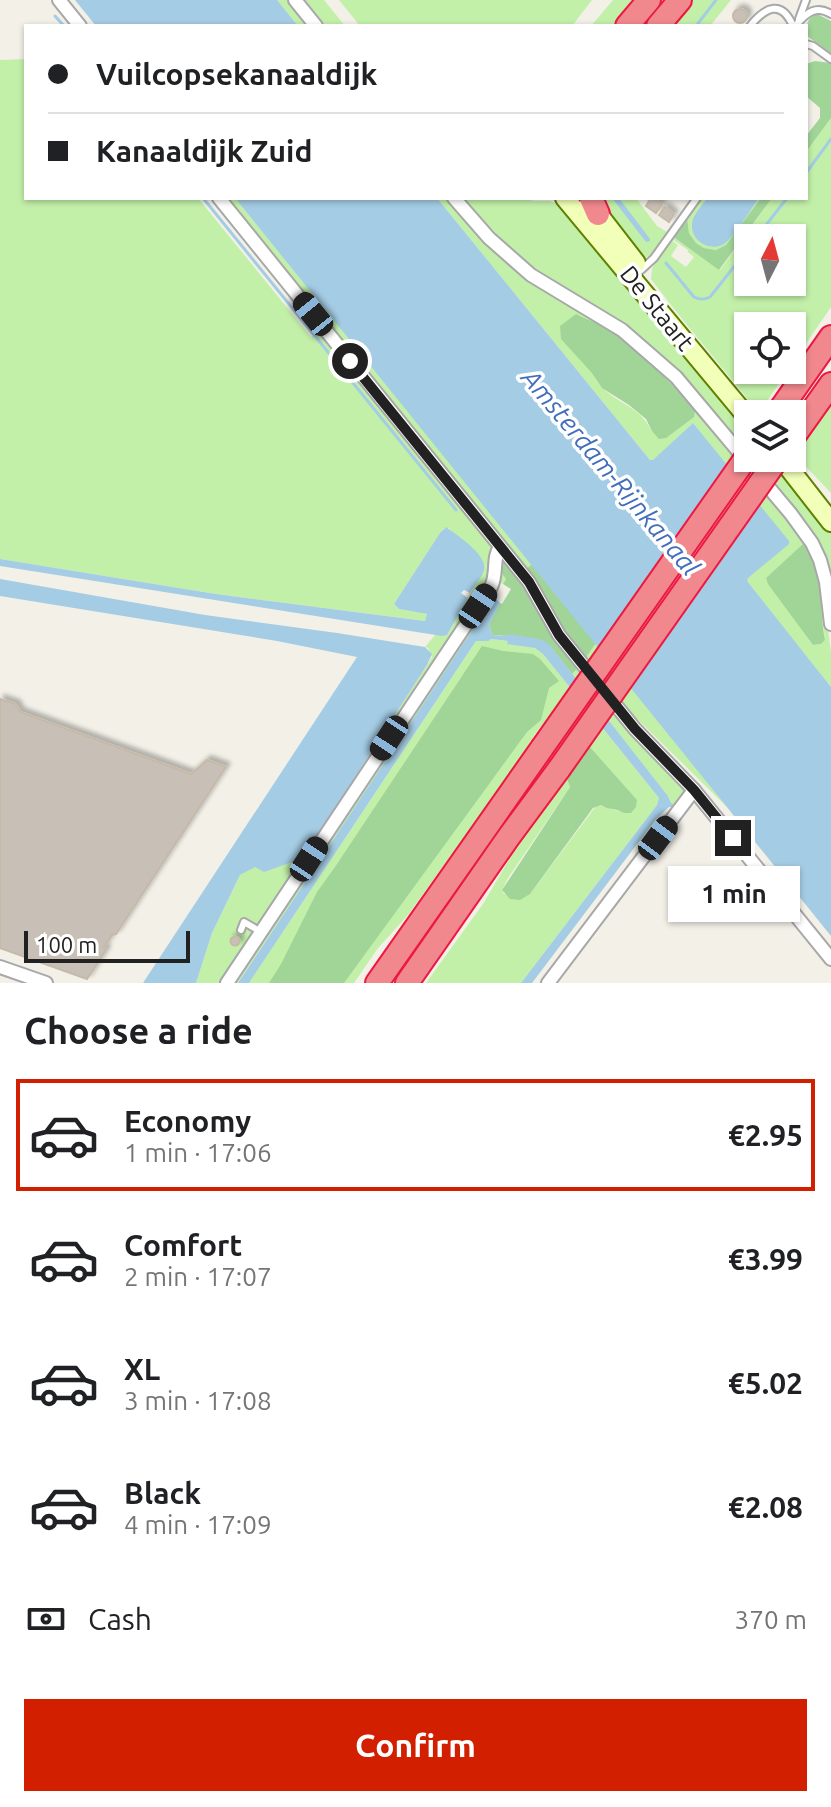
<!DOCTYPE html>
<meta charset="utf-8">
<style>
:root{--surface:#fff;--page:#f6f6f6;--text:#202124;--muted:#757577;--line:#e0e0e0;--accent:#d21f00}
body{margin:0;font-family:Ubuntu,sans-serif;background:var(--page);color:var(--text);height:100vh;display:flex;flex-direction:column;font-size:30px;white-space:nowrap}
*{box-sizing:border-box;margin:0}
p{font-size:26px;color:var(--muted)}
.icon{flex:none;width:44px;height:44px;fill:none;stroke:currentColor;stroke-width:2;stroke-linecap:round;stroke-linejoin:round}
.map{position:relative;height:983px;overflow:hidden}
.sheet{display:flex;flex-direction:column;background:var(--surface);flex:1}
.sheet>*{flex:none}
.guide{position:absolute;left:24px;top:24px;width:784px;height:176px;border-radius:0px;box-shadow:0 2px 6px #0004;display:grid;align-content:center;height:176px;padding:0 24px;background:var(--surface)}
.needle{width:52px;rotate:6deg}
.buttons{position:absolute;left:734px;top:224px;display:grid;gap:16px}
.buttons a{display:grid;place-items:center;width:72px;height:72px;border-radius:0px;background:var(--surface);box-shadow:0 2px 6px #0004;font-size:40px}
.scale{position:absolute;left:24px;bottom:20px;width:166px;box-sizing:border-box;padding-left:8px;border:4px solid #212121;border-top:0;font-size:22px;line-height:28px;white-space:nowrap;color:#212121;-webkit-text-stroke:6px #fff;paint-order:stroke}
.end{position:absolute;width:36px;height:36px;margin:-18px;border:10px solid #212121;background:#fff;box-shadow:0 0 0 4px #fff}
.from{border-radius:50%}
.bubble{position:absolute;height:56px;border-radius:0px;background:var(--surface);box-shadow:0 2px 6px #0004;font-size:26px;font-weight:600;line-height:56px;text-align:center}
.car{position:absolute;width:24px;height:48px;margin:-24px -12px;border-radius:10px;box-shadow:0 0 6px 2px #0007;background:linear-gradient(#222 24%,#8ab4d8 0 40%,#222 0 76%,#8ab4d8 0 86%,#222 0)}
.guide b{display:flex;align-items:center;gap:28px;height:76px;font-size:30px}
.guide b+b{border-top:2px solid var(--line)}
.guide i{width:20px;height:20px;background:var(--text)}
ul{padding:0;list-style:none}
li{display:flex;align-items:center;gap:24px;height:112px;margin:0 16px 12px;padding:0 8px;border:4px solid transparent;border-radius:0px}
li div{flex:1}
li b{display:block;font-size:30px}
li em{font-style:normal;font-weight:600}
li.on{border-color:var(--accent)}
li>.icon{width:72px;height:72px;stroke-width:1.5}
h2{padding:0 24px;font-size:36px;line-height:96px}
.pay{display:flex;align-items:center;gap:20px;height:88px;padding:0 24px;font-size:30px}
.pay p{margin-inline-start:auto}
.cta{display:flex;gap:16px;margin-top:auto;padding:16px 24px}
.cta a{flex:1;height:92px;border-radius:0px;background:var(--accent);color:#fff;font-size:32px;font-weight:600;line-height:92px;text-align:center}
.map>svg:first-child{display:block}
.grass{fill:#c2f0a9;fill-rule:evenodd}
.forest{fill:#a1d598}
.water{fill:#a4cce4}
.pier{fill:#f2f0e7}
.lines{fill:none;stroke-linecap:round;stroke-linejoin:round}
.stream{stroke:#a4cce4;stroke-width:3}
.building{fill:#c8c0b6;stroke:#c6b9a8;stroke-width:2;filter:url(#shadow)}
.service-casing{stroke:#a8a8a8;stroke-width:10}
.minor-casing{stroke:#a8a8a8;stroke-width:16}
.secondary-casing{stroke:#608000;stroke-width:22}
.motorway-casing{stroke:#ed1841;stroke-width:26}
.service{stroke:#fff;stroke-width:6}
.minor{stroke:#fff;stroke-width:12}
.secondary{stroke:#f1ffb8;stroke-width:18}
.motorway{stroke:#f0888d;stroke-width:22}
.motorway-bridge-casing{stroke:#ed1841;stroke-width:26;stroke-linecap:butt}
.motorway-bridge{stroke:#f0888d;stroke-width:22}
.route{stroke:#212121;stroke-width:10}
.labels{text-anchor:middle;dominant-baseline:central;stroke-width:7;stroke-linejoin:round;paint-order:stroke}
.street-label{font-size:24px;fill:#212121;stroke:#fff}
.water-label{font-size:26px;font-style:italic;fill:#426dbc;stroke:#fff}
</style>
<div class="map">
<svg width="831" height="983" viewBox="0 0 831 983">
<defs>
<filter id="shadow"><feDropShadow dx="4" dy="-4" stdDeviation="2" flood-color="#0004"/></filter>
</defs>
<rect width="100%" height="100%" fill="#f2f0e7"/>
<g class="grass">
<polygon points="277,0 289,0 310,26 298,26"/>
<polygon points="300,0 324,0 345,26 321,26"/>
<polygon points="339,0 592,0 572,26 360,26"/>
<polygon points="613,0 641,0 620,26 591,26"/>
<polygon points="685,0 731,0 710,26 664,26"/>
<polygon points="26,59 26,198 198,198 311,337 320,330 489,539 491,560 506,579 503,584 501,583 492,597 494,599 238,983 196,983 212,933 240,875 255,866 303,858 427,665 432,657 428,648 425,647 436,634 447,635 483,572 473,548 454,535 449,528 444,528 394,604 399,609 427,614 425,621 216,594 0,559 0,60"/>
<path d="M831 118V307L792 364V326H748V370H788L759 413 674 309 651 279 652 269 656 261 671 240 678 245 671 256 686 267 694 257 688 252V250L672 239 673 237 720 270 772 198H806V152ZM748 238H792V282H748Z"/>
<polygon points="224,198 235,198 532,564 525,570"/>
<path d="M437 198H449L487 242 606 324 668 373 809 543 822 583 831 652V687L746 581 758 504 693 423 653 461 650 460ZM652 363 695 411 652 431C638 405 621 406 603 388 598 384 595 377 591 372ZM803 545 817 571 825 640C821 644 818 645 813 645L766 578Z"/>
<path d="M460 198H522L534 201H550L557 204 571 216 604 253 748 428V453C717 415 686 377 649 344 612 313 568 295 530 267 503 248 482 222 460 198Z"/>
<polygon points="596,198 636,198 657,226 667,232 651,254 642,260"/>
<polygon points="703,198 707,198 695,215 729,238 759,198 761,198 726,246 716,250 704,248 696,243 689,233 687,217"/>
<polygon points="831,402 831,493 794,454"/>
<polygon points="752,458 772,458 831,528 831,582"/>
<path d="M491 639 508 641V644L535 648 543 654 659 798 657 805 521 983H426L483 904 510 858 567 779 570 787 508 878 502 890 504 894H530L596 806 601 805C605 808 626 813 631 813L589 746 546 721C534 732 528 747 519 760L408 915 378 948 354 983H249L476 641H489Z"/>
<polygon points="596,643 727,807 622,704 585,659"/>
<polygon points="579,667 684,788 683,797 675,807 671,803 668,796 572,674"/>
</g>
<g class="forest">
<path d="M817 14 831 21V53L807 36C805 25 807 18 817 14Z"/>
<polygon points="815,61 831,63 831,118 806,152 806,136 820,118 820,108 806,96 806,64"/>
<polygon points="761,198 772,198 719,270 672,236 687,217 689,233 696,243 704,248 716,250 726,245"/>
<path d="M576 314C585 319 596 322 605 328 641 348 668 380 695 411L694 417 666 438 659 439 652 431 646 419 629 405 602 388 591 372 561 339 560 326Z"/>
<path d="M803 544C824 572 819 607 825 640L821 644 813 645 768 584 766 578Z"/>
<polygon points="500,553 519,576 579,667 572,674 550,646 509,636 492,635 489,625 500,603 502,604 511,589 503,584 506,579 499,570"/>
<polygon points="532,564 596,643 585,659 559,627 525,570"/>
<polygon points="482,646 503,651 533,654 540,659 559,681 549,688 541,720 527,732 344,983 269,983 281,964 317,892 335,867"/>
<path d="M589 746 637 800 636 807 631 813H624C616 808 608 810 601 805L593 808 530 894 520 900 510 899 502 890 570 787 567 779Z"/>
</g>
<g class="water">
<polygon points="75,0 277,0 298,26 96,26"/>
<polygon points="235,198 437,198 650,460 653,460 693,423 789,541 789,544 748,578 747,581 831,687 831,936"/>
<polygon points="612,198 619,198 650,239 650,241 646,242"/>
<path d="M707 198H759C751 209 734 237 724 244 710 252 691 241 692 225 692 215 702 206 707 198Z"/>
<path d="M446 527C457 535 488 555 484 570 482 578 474 586 470 593L464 590 461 593 468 598 447 635 442 636 0 566V559L216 594 425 621 427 614 399 609 394 604 440 533Z"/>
<polygon points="0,579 205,615 337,633 425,647 432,654 427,665 303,858 264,872 255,867 240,875 212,933 196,983 143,983 357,657 277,641 0,596"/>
<polygon points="496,598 500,603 489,625 492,635 508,636 509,634 539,639 548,643 668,796 671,803 673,804 672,807 669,807 656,819 532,983 521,983 657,805 659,798 543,654 535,648 507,644 508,641 491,639 489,641 476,641 249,983 238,983 489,605"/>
</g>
<polygon class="pier" points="729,460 762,503 629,691 596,650"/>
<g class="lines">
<g class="stream">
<polyline points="55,16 64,26"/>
<polyline points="696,26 716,0"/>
<polyline points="806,173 831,139"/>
<polyline points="203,198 456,510"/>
<polyline points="756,238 787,198"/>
<path d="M666 263 694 297C700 300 704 300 710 297L748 249"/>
</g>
</g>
<g class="building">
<circle cx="740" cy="16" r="7"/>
<polygon points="651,198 662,204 656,213 646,206"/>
<polygon points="665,207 674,214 669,222 659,215"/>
<polygon points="0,699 16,704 20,712 191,774 207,760 226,767 116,934 112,935 104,947 106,950 87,979 0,948"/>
<circle cx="235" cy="941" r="4.5"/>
</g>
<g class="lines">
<defs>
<g id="service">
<polyline points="799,19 806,0"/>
<path d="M797 24C807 12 817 5 831 14"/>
<path d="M750 26C766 6 782 0 793 26"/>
<polyline points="806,44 813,46 831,59"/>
<polyline points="641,270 654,258 697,198"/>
<polyline points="241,930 244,922 261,932"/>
</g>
<g id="minor">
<polyline points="59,0 80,26"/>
<polyline points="295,0 316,26"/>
<polyline points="219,198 529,582 559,635 635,729 694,790 831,959"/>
<polyline points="454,198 489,238 531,275 622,330 676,377 791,514 812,543 820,560 826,582 831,624"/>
<polyline points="0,967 46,983"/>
<path d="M227 983 491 587C498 573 492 558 500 547"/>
<polyline points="548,983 694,790"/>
</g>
<g id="secondary">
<polyline points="565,198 748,418"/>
<polyline points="588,206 598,214 636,263"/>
<polyline points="781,458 831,522"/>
</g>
<g id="motorway">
<polyline points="627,26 649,0"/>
<polyline points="658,26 680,0"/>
<polyline points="591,198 598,214"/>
<polyline points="777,414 831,337"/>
<polyline points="792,439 831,384"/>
<polyline points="377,983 542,748"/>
<polyline points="407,983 508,838 559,769"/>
</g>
</defs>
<use href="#service" class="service-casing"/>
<use href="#minor" class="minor-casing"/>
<use href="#secondary" class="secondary-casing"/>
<use href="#motorway" class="motorway-casing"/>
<use href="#service" class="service"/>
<use href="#minor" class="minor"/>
<use href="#secondary" class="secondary"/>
<use href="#motorway" class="motorway"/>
<defs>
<g id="motorway-bridge">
<polyline points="542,748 748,455"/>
<polyline points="559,769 778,458"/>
</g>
</defs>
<use href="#motorway-bridge" class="motorway-bridge-casing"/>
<use href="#motorway-bridge" class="motorway-bridge"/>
</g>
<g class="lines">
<polyline class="route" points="350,361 529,582 559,635 635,729 694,790 733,838"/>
</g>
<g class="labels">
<g class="street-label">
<text transform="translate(657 308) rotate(51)">De Staart</text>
</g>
<g class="water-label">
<text transform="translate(611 472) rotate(50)">Amsterdam-Rijnkanaal</text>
</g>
</g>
</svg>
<div class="buttons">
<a><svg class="needle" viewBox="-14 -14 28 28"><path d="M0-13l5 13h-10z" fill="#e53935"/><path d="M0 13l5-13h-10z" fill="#757577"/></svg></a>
<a><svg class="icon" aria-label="locate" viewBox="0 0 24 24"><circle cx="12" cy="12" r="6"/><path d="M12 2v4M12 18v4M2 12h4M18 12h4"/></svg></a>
<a><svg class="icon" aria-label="layers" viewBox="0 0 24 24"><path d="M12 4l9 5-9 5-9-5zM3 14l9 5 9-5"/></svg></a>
</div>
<div class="scale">100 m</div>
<i class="end from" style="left:350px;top:361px"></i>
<i class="end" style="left:733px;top:838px"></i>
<div class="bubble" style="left:668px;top:866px;width:132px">1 min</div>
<i class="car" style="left:313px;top:314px;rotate:321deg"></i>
<i class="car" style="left:478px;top:606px;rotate:34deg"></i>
<i class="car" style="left:389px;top:738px;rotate:213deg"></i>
<i class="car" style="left:658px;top:838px;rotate:37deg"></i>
<i class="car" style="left:309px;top:859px;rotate:33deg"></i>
<div class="guide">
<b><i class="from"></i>Vuilcopsekanaaldijk</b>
<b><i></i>Kanaaldijk Zuid</b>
</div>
</div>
<section class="sheet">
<h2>Choose a ride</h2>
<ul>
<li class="on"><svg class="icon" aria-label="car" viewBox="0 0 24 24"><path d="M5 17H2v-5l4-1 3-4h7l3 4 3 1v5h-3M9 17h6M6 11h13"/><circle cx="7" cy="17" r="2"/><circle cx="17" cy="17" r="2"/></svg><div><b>Economy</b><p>1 min · 17:06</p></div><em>€2.95</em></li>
<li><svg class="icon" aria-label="car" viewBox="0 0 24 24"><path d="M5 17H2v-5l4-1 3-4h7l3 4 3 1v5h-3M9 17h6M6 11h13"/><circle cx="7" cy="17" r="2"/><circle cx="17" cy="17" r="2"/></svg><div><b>Comfort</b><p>2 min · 17:07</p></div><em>€3.99</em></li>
<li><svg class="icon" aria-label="car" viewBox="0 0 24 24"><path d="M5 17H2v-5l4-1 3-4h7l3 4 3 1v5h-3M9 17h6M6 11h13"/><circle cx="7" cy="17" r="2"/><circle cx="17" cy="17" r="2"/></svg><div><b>XL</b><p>3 min · 17:08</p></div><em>€5.02</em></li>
<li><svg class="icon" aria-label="car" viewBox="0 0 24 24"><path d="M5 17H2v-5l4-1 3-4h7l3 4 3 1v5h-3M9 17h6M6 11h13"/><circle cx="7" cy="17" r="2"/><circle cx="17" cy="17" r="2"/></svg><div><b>Black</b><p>4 min · 17:09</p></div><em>€2.08</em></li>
</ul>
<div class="pay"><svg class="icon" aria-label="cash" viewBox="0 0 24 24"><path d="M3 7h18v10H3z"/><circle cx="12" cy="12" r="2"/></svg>Cash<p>370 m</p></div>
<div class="cta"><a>Confirm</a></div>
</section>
